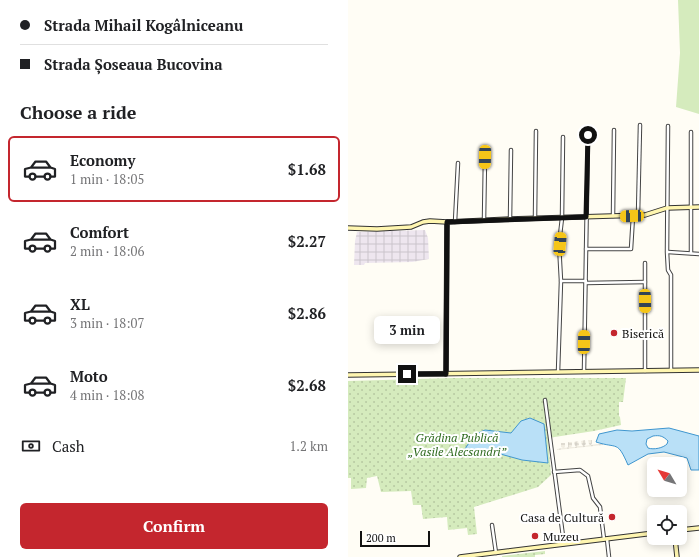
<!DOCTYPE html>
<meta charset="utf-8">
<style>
:root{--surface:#fff;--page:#f2f2f2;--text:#202124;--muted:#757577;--line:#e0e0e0;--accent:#c4262e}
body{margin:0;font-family:"PT Serif",serif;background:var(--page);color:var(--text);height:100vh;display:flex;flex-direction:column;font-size:15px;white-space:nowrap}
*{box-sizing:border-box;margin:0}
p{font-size:13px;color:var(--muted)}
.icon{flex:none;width:22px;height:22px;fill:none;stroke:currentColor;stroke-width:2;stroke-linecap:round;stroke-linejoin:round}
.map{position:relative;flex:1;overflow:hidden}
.drawer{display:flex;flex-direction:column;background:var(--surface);width:348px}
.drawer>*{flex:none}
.top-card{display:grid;align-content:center;height:88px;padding:0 20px;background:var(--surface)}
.needle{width:26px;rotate:308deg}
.tools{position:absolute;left:299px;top:457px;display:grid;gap:8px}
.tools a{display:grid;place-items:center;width:40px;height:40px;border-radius:6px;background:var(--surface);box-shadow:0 2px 10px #0003;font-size:20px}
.scale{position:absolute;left:12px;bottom:10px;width:70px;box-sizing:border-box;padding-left:4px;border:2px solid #111;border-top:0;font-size:11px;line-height:14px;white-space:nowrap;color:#111;-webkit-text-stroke:3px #fff;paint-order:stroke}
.end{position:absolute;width:18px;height:18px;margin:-9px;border:5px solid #111;background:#fff;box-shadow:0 0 0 2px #fff}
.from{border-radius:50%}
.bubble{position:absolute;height:28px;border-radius:6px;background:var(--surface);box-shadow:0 2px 10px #0003;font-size:13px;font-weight:700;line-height:28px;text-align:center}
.car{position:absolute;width:12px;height:24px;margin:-12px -6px;border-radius:5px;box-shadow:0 0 3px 1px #0007;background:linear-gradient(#f5c518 24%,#345 0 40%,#f5c518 0 76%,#345 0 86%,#f5c518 0)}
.top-card b{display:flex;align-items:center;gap:14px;height:38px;font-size:15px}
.top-card b+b{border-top:1px solid var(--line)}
.top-card i{width:10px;height:10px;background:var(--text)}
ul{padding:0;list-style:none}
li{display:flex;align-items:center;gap:12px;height:66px;margin:0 8px 6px;padding:0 12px;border:2px solid transparent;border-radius:6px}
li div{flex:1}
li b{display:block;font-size:15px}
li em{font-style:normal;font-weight:700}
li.selected{border-color:var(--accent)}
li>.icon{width:36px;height:36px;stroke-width:1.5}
h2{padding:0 20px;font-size:18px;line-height:48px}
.pay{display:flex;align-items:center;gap:10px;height:44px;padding:0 20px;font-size:15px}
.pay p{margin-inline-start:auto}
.action{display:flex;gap:8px;margin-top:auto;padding:8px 20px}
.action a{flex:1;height:46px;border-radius:6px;background:var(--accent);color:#fff;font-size:16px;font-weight:700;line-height:46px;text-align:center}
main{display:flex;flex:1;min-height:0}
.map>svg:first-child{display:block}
.industrial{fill:url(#industrial-grid)}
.grass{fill:#d5ebbd}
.park{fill:url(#park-dots)}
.plaza{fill:url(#plaza-grid)}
.water{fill:#b9e0f7;stroke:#3f96cf;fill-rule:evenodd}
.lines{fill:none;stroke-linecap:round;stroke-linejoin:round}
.street-casing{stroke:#444;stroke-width:4.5}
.secondary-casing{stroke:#333;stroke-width:5.5}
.street{stroke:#fff;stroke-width:2.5}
.secondary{stroke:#fff6b0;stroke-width:3.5}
.route{stroke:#111;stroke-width:5}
.poi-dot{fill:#c4262e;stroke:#fff;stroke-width:1.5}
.labels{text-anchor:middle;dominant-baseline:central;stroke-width:4;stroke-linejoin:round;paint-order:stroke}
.poi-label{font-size:12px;fill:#111;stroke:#fff;text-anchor:start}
.park-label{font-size:12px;font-style:italic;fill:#2f6b1f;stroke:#fff}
</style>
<main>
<section class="drawer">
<div class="top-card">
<b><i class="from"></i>Strada Mihail Kogâlniceanu</b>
<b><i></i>Strada Șoseaua Bucovina</b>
</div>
<h2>Choose a ride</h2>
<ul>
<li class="selected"><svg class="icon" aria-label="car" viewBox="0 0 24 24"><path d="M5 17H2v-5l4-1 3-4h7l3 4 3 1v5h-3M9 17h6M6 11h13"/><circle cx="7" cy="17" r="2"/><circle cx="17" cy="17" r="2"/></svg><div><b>Economy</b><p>1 min · 18:05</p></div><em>$1.68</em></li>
<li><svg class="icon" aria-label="car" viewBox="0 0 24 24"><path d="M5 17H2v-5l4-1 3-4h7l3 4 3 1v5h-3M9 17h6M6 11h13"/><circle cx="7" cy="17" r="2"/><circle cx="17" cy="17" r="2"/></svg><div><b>Comfort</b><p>2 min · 18:06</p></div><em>$2.27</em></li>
<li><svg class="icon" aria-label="car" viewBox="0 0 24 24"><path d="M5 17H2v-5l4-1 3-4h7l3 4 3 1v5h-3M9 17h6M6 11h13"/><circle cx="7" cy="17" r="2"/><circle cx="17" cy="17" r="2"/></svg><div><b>XL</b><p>3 min · 18:07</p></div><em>$2.86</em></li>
<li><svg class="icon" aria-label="car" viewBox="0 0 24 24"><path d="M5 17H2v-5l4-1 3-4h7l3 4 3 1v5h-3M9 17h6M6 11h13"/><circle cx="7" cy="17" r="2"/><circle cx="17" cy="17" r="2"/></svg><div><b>Moto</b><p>4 min · 18:08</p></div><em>$2.68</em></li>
</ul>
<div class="pay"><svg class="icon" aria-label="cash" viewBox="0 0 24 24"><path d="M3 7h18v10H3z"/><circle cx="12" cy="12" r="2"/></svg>Cash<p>1.2 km</p></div>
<div class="action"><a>Confirm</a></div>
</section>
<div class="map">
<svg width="351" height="557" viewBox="0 0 351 557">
<defs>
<pattern id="industrial-grid" width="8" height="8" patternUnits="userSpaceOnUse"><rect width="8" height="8" fill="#eee6ef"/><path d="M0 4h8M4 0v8" fill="none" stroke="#cbc4cc"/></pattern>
<pattern id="park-dots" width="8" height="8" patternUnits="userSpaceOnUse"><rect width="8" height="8" fill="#d5ebbd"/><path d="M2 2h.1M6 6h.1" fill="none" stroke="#b6c8a1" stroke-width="1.8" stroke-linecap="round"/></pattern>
<pattern id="plaza-grid" width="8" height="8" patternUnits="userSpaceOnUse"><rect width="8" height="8" fill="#f1ede2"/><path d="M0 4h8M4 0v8" fill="none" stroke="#cecac1"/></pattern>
</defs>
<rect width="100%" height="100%" fill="#fffdf5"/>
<polygon class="industrial" points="77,230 80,238 81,259 64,262 17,263 16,265 6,265 7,241 9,232"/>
<polygon class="grass" points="330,0 351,0 351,114 328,107 332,53"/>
<g class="park">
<polygon points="105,378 278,378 275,402 271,402 271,416 272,417 273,425 246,431 200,438 203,475 190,487 126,507 129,534 120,535 119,528 100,530 99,517 75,519 73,505 65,505 63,491 33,492 29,476 19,478 18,488 3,489 3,478 0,478 0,381"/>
<polygon points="197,551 197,554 187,555 187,557 154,557 154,556"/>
</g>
<polygon class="plaza" points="237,440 238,444 236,446 242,445 241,444 240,440 244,440 244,443 243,445 255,444 255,445 209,450 209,449 215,448 213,447 213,443 217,443 217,447 216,448 222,447 220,447 220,442 224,442 224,446 223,447 229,447 227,446 226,442 230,441 231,445 230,446 235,446 234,445 233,441"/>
<g class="water">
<polygon points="182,418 196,424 200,463 174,460 138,450 117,449 126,435 137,430 163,433 173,421"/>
<path d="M321 428 351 436V470H343L339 458 316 452 300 454 280 465C269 440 270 449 248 442L251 434 269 430 284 431ZM305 436C312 435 315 436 320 441L319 444C315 448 306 450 300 448L298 444 299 439Z"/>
</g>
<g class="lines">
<defs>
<g id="street">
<polyline points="320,126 319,252 320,270 323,275 323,370"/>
<polyline points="290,215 292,125"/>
<polyline points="265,216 266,130"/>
<polyline points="187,218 188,131"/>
<polyline points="162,219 163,150"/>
<polyline points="136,220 137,157"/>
<polyline points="107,222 110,163"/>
<polyline points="238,249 283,249 285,216"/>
<polyline points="320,252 351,254"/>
<polyline points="343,253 343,132"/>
<polyline points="213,281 238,281"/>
<polyline points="238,283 297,282"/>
<polyline points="236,371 240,135"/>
<polyline points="297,371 297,263"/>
<polyline points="210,372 213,281 211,244 214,218 215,137"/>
<polyline points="197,400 216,544"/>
<polyline points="206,472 232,470 240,476 245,498 252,507 256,539"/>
<polyline points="144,525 148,553"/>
<polyline points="259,539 261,557"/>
</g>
<g id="secondary">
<polyline points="0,228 29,229 63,227 75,222 82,221 99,222 162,219 297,215 319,208 351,207"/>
<polyline points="98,374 99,222"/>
<polyline points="0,375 351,370"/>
<polyline points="332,530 351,528"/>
<polyline points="327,538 329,557"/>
<polyline points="112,557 306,533"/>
</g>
</defs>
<use href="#street" class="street-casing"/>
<use href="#secondary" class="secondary-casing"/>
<use href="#street" class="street"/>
<use href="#secondary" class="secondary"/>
</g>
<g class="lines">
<polyline class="route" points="59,374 98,374 99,222 238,217 240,135"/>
</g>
<g class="poi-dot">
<circle cx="266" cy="333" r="4"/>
<circle cx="264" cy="517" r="4"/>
<circle cx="187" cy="536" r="4"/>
</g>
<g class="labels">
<g class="poi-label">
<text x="274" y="333">Biserică</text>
<text x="256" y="517" text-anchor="end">Casa de Cultură</text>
<text x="195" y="536">Muzeu</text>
</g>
<g class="park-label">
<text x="109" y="437">Grădina Publică<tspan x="109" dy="14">„Vasile Alecsandri”</tspan></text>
</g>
</g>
</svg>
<div class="tools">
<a><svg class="needle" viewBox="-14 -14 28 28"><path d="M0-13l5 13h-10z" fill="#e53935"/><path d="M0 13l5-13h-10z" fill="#757577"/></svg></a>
<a><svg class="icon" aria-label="locate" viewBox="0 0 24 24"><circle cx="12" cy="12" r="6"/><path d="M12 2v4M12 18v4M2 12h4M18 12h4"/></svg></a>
</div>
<div class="scale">200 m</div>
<i class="end from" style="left:240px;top:135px"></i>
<i class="end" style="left:59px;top:374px"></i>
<div class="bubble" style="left:26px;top:316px;width:66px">3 min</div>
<i class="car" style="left:137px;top:157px;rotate:181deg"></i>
<i class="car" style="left:284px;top:216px;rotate:268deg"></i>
<i class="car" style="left:212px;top:244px;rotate:5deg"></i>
<i class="car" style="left:297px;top:301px;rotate:179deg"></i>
<i class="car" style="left:236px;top:342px;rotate:1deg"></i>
</div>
</main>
